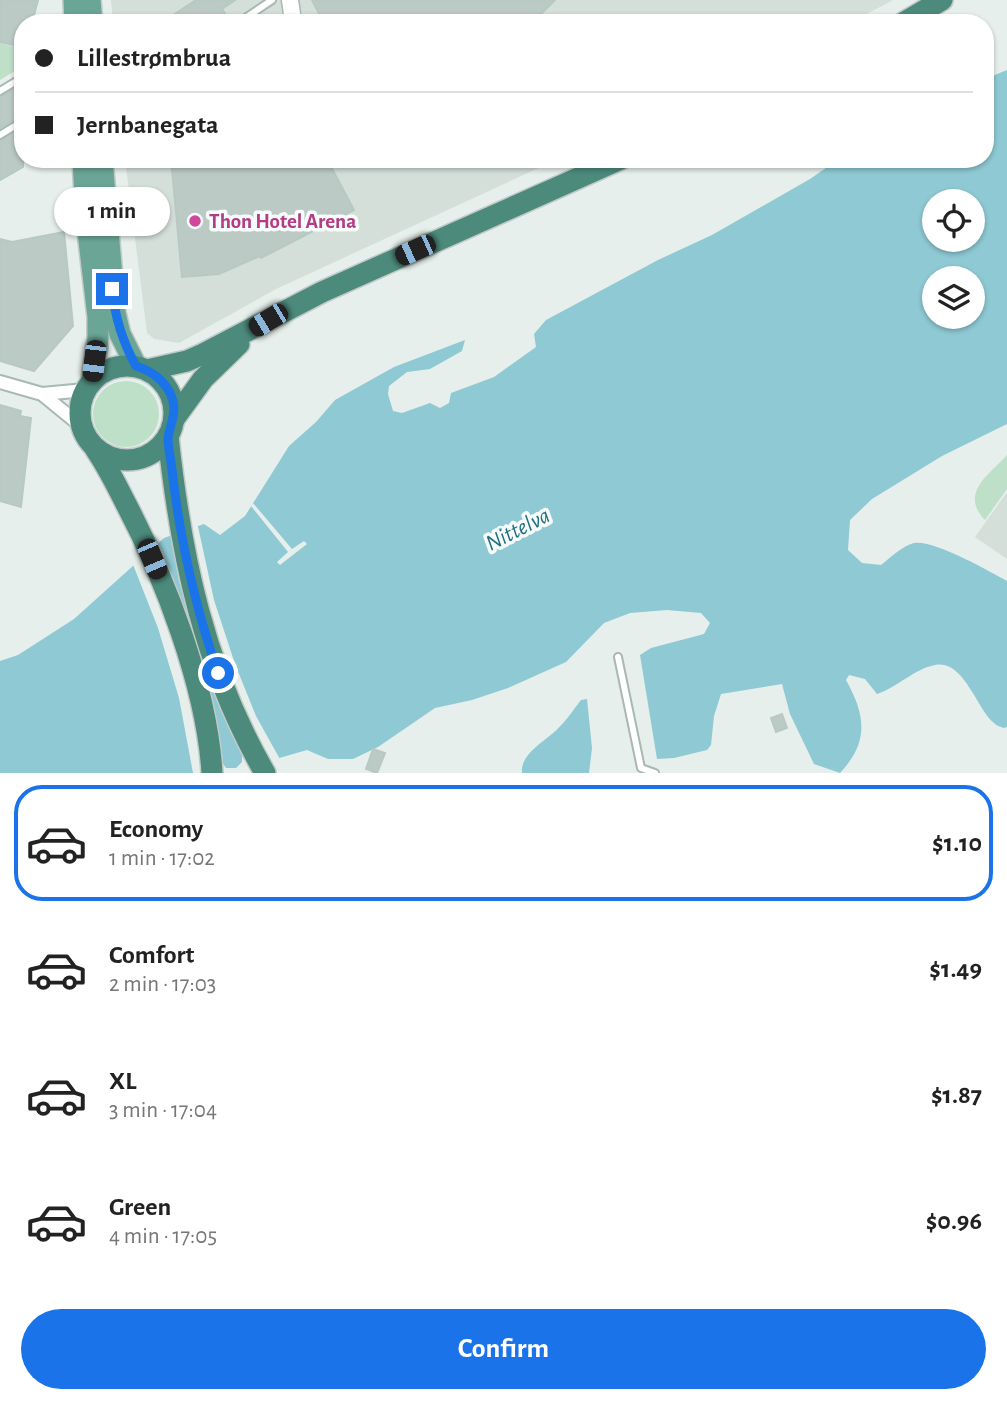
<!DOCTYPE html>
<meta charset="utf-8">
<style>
:root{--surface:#fff;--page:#f2f2f2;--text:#222;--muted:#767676;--line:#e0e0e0;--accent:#1a73e8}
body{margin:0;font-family:"Alegreya Sans",sans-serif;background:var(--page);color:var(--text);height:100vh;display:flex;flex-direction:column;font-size:26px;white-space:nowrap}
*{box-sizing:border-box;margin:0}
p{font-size:23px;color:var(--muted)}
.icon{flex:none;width:38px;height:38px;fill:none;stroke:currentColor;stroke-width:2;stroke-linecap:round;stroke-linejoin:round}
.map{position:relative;height:773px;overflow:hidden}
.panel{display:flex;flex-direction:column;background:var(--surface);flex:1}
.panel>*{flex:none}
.hud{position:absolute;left:14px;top:14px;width:980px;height:154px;border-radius:28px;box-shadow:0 2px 5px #0004;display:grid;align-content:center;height:154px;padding:0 21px;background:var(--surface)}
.tools{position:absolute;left:922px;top:189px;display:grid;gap:14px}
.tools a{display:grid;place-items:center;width:63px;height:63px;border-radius:50%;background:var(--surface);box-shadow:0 2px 5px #0004;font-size:35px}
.end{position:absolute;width:32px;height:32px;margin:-16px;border:9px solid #1a73e8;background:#fff;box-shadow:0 0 0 4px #fff}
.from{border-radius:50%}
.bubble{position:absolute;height:49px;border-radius:24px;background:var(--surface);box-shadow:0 2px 5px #0004;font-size:23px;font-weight:700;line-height:49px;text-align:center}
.car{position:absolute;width:21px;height:42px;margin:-21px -10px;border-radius:9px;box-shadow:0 0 5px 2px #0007;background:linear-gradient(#222 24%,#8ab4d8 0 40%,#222 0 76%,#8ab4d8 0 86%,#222 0)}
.hud b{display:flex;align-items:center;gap:24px;height:66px;font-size:26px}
.hud b+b{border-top:2px solid var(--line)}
.hud i{width:18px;height:18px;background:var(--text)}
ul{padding:12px 0 0;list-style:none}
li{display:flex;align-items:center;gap:21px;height:116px;margin:0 14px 10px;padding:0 7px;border:4px solid transparent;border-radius:28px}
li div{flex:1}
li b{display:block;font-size:26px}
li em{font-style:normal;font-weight:700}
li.active{border-color:var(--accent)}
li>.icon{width:63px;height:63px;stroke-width:1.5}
.cta{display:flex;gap:14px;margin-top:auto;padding:14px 21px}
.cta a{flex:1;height:80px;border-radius:42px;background:var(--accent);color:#fff;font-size:28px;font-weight:700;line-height:80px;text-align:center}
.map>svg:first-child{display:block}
.built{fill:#d4dfda}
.green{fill:#bfe0c8}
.water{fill:#8ec9d4;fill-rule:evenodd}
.pier{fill:#e6efeb}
.building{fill:#bbcac4;stroke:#b8c9c2;stroke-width:2}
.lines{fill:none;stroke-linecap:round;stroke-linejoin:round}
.service-casing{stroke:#a8b8b2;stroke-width:10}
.minor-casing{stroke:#a8b8b2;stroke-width:16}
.tertiary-casing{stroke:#a8b8b2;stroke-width:19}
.primary-casing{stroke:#c2cac8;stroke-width:24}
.trunk-casing{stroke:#c2cac8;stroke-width:24}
.service{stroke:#fff;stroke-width:6}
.minor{stroke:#fff;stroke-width:12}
.tertiary{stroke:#fff;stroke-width:16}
.primary{stroke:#6aa596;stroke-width:21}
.trunk{stroke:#4c8a7c;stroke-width:21}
.route{stroke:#1a73e8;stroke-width:9}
.hotel-dot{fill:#d1479c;stroke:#f7fbf9;stroke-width:2.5}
.labels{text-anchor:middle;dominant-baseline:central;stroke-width:7;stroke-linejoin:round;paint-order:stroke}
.hotel-label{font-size:21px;font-weight:bold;fill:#b23c85;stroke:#f7fbf9;text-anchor:start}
.water-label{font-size:23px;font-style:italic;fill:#1c6f80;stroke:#f7fbf9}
</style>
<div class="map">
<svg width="1007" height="773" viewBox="0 0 1007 773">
<rect width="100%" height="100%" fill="#e6efeb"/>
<g class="built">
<polygon points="111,0 893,0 850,23 113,23"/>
<polygon points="125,159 558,159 276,289 179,343 154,339 147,333"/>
<polygon points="1007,492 1007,559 975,537"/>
</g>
<g class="green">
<polygon points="0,43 23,49 23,66 0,80"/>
<circle cx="126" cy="414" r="33"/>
<path d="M1007 455V489L985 520C959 493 989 475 1007 455Z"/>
</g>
<g class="water">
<path d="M1007 70V424L942 456 872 499 850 520 848 550 862 563 881 565C890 558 902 546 914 543 933 539 989 571 1007 581V727L1004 728C1001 727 997 726 994 723 977 710 964 659 935 665 914 669 898 687 877 694L865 679 849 675 846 680C866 716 869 742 840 773L814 764 790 714 782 684 721 694 714 716 711 745 707 750 674 758 657 759 640 655 651 648 704 634 710 623 701 613 667 610 630 613 604 623 566 662 508 688 472 700 435 708 378 747 353 759H328L307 750 227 773H0V661L18 655 74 619 164 538 204 524 220 535 245 516 289 446 316 422 335 400 394 367 465 340 462 351 430 369 407 372 389 386 388 394 393 411 402 413 430 403 440 408 449 403 451 393 494 377 536 347 534 334 546 320 658 260 712 235 810 179 839 159H985V79ZM934 201H973V240H934ZM934 278H973V317H934Z"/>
<path d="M587 699 592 748 589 773H522C520 756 540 744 552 734 563 725 572 712 581 700Z"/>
</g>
<g class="pier">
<polygon points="253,503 292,549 304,541 307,544 280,565 277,562 288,552 251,506"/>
<polygon points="197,522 214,600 235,664 256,716 281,761 240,773 193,773 179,698 158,628 132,562 155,541 221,761 226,768 236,768 242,762 242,754 219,706 199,648 179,581 170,532"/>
</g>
<g class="building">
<polygon points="0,0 38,0 32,23 23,23 23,47 0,42"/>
<polygon points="196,0 235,0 222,9 225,13 210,23 161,23"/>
<polygon points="312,0 555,0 532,23 324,23"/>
<polygon points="23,84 23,115 0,128 0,97"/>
<polygon points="23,128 23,167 0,180 0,141"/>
<polygon points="171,159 327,159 354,210 261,258 260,256 219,274 182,277"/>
<polygon points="64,232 73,326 34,371 0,361 0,239 12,242"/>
<polygon points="0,405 21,411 20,416 31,418 21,507 0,501"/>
<polygon points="782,714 787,728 776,732 771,718"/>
<polygon points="373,749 385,753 377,773 366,769"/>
</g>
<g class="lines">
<defs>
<g id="service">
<polyline points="238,23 272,0"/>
<polyline points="0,91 23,77"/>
<polyline points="0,135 23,121"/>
<polyline points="618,657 641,768 655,773"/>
</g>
<g id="minor">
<polyline points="0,382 42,394 80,425"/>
<polyline points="42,394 85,390"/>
</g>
<polyline id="tertiary" points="290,23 292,14 290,0"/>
<g id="primary">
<polyline points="74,0 75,23"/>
<polyline points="90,0 92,23"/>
<polyline points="83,159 86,215 98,317 98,338 92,380"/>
<polyline points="102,159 115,313 120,334 136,366"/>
</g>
<g id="trunk">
<polyline points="903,23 942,0"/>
<circle cx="127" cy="413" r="47"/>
<polyline points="147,370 187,361 203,354 322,292 621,159"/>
<polyline points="174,419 203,379 239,344"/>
<path d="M168 436C181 557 204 667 265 773"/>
<path d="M96 450C107 466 116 484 125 502 165 578 207 687 212 773"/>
</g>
</defs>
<use href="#service" class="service-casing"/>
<use href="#minor" class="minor-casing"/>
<use href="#tertiary" class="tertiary-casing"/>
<use href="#primary" class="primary-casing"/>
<use href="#trunk" class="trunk-casing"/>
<use href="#service" class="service"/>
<use href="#minor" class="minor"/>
<use href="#tertiary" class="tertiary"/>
<use href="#primary" class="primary"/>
<use href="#trunk" class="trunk"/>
</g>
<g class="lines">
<path class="route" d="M112 289C115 318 122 341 136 366 153 371 168 383 173 401 176 415 170 425 168 438 168 448 171 460 172 470 180 540 195 606 218 673"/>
</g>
<circle class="hotel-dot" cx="195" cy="221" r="7"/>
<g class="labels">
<g class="hotel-label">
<text x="209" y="221">Thon Hotel Arena</text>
</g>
<g class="water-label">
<text transform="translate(518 530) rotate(-27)">Nittelva</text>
</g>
</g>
</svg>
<div class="tools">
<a><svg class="icon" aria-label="locate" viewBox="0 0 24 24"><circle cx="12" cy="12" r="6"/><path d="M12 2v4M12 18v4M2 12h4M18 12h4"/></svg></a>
<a><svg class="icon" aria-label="layers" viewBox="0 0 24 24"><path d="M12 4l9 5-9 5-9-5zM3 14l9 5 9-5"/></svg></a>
</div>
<i class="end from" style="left:218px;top:673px"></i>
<i class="end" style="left:112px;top:289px"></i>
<div class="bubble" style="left:54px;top:187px;width:116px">1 min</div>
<i class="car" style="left:415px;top:250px;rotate:246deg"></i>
<i class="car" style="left:268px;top:320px;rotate:239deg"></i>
<i class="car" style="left:94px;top:361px;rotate:187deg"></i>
<i class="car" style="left:152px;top:559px;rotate:157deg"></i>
<div class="hud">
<b><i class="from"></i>Lillestrømbrua</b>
<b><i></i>Jernbanegata</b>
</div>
</div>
<section class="panel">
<ul>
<li class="active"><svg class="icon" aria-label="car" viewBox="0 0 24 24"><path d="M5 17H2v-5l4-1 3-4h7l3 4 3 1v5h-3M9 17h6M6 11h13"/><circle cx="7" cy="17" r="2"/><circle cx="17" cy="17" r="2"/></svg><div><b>Economy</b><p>1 min · 17:02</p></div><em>$1.10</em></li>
<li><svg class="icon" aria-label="car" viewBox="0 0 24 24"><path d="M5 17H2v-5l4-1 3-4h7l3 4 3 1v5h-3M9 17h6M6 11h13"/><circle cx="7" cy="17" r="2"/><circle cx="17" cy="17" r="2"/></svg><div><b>Comfort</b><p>2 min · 17:03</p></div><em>$1.49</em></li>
<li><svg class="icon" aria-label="car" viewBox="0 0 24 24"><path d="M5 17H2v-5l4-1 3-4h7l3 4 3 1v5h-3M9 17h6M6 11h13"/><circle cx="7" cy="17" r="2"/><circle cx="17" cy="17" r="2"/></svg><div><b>XL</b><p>3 min · 17:04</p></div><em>$1.87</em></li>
<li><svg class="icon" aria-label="car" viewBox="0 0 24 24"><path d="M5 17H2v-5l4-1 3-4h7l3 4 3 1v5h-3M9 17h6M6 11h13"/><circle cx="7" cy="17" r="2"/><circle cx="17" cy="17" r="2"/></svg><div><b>Green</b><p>4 min · 17:05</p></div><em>$0.96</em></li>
</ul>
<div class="cta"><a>Confirm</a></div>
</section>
